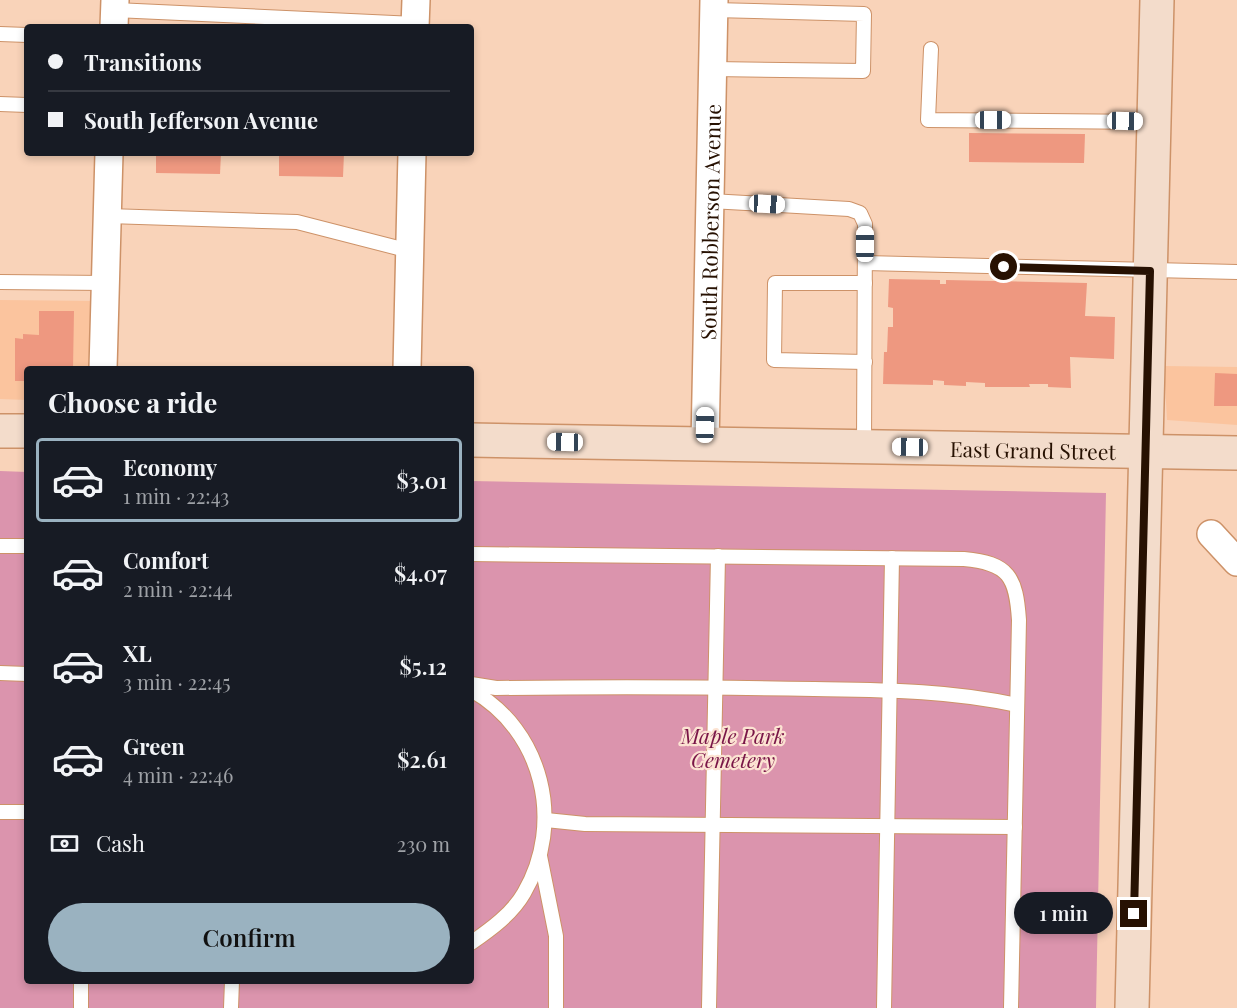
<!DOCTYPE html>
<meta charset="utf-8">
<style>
:root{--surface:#171b24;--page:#242831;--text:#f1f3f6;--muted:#9ea1a6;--line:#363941;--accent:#9ab2c0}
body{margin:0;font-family:"Playfair Display",serif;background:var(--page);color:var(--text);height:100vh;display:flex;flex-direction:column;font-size:22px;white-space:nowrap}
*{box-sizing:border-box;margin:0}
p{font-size:20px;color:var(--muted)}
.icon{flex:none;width:33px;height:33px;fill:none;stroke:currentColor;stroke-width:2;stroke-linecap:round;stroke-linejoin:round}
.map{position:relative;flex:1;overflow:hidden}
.sheet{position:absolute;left:24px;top:366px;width:450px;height:618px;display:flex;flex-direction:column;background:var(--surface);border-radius:6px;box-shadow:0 3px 9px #0003}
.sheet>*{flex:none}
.banner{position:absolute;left:24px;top:24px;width:450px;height:132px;border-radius:6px;box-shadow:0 3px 9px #0003;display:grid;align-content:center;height:132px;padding:0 24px;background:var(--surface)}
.end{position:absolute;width:27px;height:27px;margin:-14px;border:8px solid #271102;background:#fff;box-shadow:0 0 0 3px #fff}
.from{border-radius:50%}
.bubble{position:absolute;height:42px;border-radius:21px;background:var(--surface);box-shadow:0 3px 9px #0003;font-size:20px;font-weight:600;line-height:42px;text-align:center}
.car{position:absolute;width:18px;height:36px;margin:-18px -9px;border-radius:8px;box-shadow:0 0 4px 2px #0007;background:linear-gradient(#fff 24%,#345 0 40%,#fff 0 76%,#345 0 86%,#fff 0)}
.banner b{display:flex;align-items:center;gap:21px;height:57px;font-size:22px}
.banner b+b{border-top:2px solid var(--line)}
.banner i{width:15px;height:15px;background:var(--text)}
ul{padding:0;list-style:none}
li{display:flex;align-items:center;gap:18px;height:84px;margin:0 12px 9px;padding:0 12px;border:3px solid transparent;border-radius:6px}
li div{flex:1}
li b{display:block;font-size:22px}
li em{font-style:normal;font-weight:600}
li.selected{border-color:var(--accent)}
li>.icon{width:54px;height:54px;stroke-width:1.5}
h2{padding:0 24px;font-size:27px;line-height:72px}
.pay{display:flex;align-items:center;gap:15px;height:66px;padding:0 24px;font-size:22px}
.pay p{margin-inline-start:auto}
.primary-button{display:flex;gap:12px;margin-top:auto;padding:12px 24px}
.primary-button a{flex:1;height:69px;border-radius:36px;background:var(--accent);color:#111;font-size:24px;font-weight:600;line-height:69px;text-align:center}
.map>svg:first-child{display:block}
.built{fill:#fbc49e}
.green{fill:#db94ad}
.building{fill:#ee9880}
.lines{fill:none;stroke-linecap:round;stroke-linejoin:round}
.lane-casing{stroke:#cd9268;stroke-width:16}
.street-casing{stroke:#cd9268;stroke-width:30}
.secondary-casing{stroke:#cd9268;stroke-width:36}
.lane{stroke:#fff;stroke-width:14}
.street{stroke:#fff;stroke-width:27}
.secondary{stroke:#f3dccb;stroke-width:33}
.route{stroke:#271102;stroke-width:8}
.labels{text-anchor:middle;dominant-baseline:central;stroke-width:4.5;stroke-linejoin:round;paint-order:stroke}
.street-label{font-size:21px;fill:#271102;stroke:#fce3d2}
.park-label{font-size:21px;font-style:italic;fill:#791547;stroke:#fce3d2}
</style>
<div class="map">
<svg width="1237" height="1008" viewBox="0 0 1237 1008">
<rect width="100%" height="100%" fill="#f9d3b9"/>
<g class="built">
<polygon points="0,300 97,301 94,369 27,369 27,400 0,399"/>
<polygon points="1164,366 1237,367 1237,425 1167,420"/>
</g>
<polygon class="green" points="0,471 27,472 27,981 471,981 471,481 1106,493 1096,1008 0,1008"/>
<g class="building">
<polygon points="969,133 1085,134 1084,163 969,162"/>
<polygon points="156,153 221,153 220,174 156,173"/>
<polygon points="279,153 344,153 343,177 279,176"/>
<polygon points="889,279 940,280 940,284 946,284 946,280 1087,283 1085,316 1115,317 1114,359 1070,357 1071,388 1048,387 1048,384 1029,384 1030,387 985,387 985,383 966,382 966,386 944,385 944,381 933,380 933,385 883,384 884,352 887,352 888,327 893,327 893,308 888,307"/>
<polygon points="39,311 74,311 73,369 27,369 27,381 15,381 15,338 23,339 23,334 39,335"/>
<polygon points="1215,373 1237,374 1237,406 1214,406"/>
</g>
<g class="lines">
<defs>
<g id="lane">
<polyline points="115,10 415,24"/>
<polyline points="0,34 27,35"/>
<polyline points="931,49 928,120 1153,122"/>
<polyline points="713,69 863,71 864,14 714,10"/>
<polyline points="0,104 27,105"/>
<polyline points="710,201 849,209 860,213 865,224 864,446"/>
<polyline points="108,216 297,222 410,251"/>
<polyline points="865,263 1237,272"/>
<polyline points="0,282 106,283"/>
<polyline points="865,283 775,283 774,360 865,362"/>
<polyline points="0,546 27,546"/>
<path d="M471 554 964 559C1009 563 1016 577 1019 620L1011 1008"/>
<polyline points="0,673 27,674"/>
<path d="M471 684 496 688C602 687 708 687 814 689 882 690 950 690 1017 705"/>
<path d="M471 690C543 730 565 823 524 893 512 914 491 929 471 943"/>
<polyline points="0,812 27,812"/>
<polyline points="546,820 585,824 1015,827"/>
<polyline points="540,856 556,936 556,1008"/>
<polyline points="81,1008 81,981"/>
<polyline points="231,1008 232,981"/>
<polyline points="709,1008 718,556"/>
<polyline points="884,1008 892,558"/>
</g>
<g id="street">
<polyline points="114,27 115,0"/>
<polyline points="415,27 416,0"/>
<polyline points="103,369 109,153"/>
<polyline points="407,369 412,153"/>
<path id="s1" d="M705 444 714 0"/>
<polyline points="1211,534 1237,562"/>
</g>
<g id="secondary">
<polyline points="0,431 27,431"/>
<path id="s2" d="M471 440 1237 453"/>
<polyline points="1132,1008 1157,0"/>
</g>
</defs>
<use href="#lane" class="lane-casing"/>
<use href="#street" class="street-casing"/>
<use href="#secondary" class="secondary-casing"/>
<use href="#lane" class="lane"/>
<use href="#street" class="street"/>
<use href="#secondary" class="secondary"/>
</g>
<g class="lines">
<polyline class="route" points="1004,267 1150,271 1134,914"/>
</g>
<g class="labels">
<g class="street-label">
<text stroke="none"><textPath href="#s1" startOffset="222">South Robberson Avenue</textPath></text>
<text stroke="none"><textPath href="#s2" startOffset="562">East Grand Street</textPath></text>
</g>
<g class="park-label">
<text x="733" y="735">Maple Park<tspan x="733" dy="24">Cemetery</tspan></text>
</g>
</g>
</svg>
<i class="end from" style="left:1004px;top:267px"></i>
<i class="end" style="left:1134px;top:914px"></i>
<div class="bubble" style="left:1014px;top:892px;width:99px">1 min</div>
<i class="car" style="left:993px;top:120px;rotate:90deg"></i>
<i class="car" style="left:1125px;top:121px;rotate:91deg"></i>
<i class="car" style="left:767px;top:204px;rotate:93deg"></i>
<i class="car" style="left:865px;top:244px;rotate:0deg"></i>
<i class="car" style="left:705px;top:425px;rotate:1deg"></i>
<i class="car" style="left:565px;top:442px;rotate:271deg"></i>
<i class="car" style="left:910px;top:447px;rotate:271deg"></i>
<div class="banner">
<b><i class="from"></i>Transitions</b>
<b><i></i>South Jefferson Avenue</b>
</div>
<section class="sheet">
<h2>Choose a ride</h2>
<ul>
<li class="selected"><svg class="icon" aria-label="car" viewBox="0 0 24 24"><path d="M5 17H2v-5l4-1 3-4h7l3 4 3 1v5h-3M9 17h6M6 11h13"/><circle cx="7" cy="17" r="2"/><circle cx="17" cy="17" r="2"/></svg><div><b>Economy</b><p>1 min · 22:43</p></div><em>$3.01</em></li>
<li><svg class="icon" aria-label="car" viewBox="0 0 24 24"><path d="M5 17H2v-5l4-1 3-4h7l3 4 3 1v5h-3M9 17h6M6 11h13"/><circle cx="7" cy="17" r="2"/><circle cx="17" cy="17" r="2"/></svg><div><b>Comfort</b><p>2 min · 22:44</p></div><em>$4.07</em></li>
<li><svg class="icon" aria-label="car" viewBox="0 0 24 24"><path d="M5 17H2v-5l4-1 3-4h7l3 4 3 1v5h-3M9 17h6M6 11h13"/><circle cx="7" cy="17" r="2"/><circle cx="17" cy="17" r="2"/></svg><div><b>XL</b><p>3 min · 22:45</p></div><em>$5.12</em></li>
<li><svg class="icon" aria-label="car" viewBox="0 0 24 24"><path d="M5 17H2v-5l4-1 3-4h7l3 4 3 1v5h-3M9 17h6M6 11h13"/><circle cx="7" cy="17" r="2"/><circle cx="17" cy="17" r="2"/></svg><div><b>Green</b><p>4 min · 22:46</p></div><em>$2.61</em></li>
</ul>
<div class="pay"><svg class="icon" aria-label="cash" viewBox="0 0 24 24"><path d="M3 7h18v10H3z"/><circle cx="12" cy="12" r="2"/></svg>Cash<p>230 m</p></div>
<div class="primary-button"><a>Confirm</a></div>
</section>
</div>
